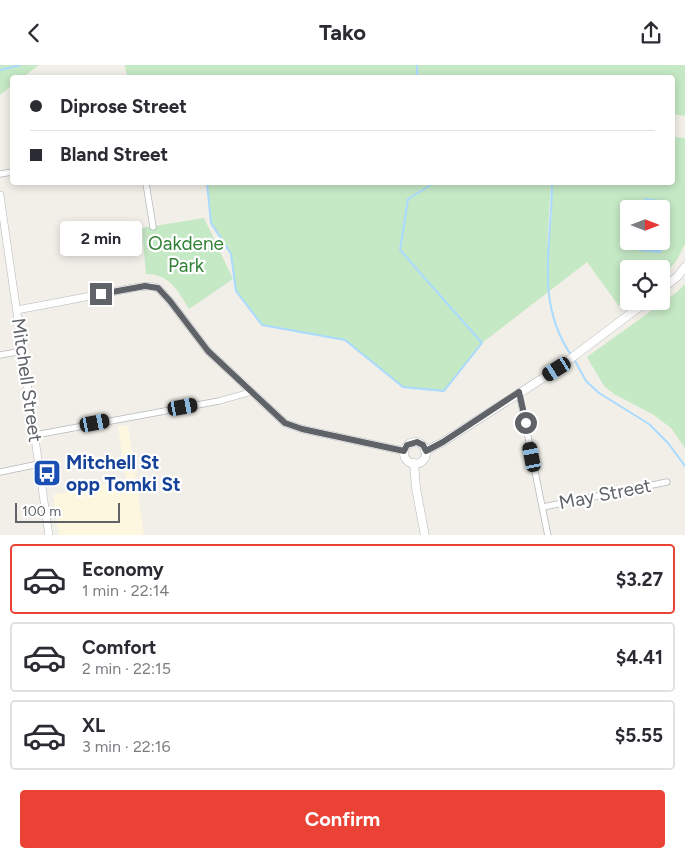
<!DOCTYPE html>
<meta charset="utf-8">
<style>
:root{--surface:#fff;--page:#f7f7f7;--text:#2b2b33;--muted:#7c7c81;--line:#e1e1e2;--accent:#ea4335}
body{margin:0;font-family:Figtree,sans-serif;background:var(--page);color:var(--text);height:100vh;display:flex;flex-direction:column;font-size:19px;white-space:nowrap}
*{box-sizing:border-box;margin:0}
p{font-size:16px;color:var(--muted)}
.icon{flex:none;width:28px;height:28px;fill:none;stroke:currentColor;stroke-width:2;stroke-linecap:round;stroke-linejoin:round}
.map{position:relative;height:470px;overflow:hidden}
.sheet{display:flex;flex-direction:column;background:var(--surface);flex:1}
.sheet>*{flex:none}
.banner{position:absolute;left:10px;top:10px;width:665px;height:110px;border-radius:5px;box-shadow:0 2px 8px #0003;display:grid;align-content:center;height:110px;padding:0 20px;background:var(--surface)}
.needle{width:32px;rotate:90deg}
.controls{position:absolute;left:620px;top:135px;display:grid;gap:10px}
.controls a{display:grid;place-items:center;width:50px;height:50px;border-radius:5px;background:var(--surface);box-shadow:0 2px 8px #0003;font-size:25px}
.scale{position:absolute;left:15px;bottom:12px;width:105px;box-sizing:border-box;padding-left:5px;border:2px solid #5f6368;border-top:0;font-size:14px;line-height:18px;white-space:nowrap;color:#5f6368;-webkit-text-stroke:4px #fff;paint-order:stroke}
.end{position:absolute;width:22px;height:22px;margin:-11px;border:6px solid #5f6368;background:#fff;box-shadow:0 0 0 2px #fff}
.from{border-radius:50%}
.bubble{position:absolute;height:35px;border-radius:5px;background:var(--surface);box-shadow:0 2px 8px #0003;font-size:16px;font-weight:700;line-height:35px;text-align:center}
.car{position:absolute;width:15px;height:30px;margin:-15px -8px;border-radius:6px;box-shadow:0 0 4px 1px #0007;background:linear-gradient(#222 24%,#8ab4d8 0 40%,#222 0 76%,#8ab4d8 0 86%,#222 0)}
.banner b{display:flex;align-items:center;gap:18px;height:48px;font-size:19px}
.banner b+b{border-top:1px solid var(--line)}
.banner i{width:12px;height:12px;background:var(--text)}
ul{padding:9px 0 0;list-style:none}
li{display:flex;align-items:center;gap:15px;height:70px;margin:0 10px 8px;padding:0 10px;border:2px solid var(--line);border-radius:5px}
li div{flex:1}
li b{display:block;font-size:19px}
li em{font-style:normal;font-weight:700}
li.current{border-color:var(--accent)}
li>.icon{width:45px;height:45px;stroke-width:1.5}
.action{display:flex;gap:10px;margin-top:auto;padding:10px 20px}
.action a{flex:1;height:58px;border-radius:5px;background:var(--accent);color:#fff;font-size:20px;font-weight:700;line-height:58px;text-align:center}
header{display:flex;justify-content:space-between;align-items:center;height:65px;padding:0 20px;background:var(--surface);font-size:22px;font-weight:700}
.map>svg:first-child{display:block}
.commercial{fill:#fef7e0}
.green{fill:#c5e8c5;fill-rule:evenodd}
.water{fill:#aadaff}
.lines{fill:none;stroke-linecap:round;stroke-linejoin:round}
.stream{stroke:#aadaff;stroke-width:2}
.minor-casing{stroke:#b5b8bc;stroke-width:7}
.tertiary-casing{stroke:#b5b8bc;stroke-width:8}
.secondary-casing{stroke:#b6babf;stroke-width:9}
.minor{stroke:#fff;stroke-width:5.5}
.tertiary{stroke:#fff;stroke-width:7}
.secondary{stroke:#fff;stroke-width:8}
.route{stroke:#5f6368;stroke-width:6}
.labels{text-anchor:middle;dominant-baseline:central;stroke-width:4.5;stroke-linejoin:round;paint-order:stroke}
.park-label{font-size:19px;fill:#348238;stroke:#fff}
.street-label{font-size:19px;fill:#5f6368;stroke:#fff}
.transit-label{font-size:19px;font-weight:bold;fill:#164399;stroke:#fff;text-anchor:start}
</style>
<header><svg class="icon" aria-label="back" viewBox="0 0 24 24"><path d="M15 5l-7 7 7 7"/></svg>Tako<svg class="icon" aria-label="share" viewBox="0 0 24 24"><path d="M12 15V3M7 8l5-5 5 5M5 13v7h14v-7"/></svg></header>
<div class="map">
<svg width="685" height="471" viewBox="0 0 685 471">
<rect width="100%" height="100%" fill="#f1efe8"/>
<polygon class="commercial" points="128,360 144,470 59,470 53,430 126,415 118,362"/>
<g class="green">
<polygon points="0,0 39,0 23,12 12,12 12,20 0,30"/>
<polygon points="125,0 685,0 685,51 673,49 672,12 127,12"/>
<path d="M673 72 685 73V179L675 198 661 211V204H629V234L619 241 587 197 482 278 444 326 403 322 345 275 262 260 236 226 231 189 211 158 207 118H551L547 181 552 150V118H672ZM629 144H661V176H629Z"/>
<path d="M204 153 233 214 189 244C178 226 170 209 146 209L142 163Z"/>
<polygon points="685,219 685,383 671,363 654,350 614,329 604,321 587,292 676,228"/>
</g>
<polygon class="water" points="644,133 667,136 661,188 638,186 639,176 661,176 661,144 643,144"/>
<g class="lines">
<g class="stream">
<polyline points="0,5 21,0"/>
<polyline points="417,12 417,0"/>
<polyline points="207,118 211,158 231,189 236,226 262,260 345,275 403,322 444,326 482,278 400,185 408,134 434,118"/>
<path d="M552 118C552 177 534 236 571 290"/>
<polyline points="574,294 586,316 599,328 649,359 668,378 685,401"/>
</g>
<defs>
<g id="minor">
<polyline points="0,109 12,107"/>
<polyline points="146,118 153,162"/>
<polyline points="0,290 23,286"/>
<polyline points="519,327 548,471"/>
<polyline points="35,370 219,336 251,327"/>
<polyline points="0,407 39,399"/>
<polyline points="543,442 667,417"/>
</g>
<g id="tertiary">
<polyline points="0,130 49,471"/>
<polyline points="17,245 138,222 150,221 158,223 170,236 208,286 285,358 302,364 404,386"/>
</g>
<g id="secondary">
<polyline points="661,225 678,211 685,202"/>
<circle cx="415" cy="388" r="11"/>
<polyline points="425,386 443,377 557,304 647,236"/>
<polyline points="414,398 416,423 425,471"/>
</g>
</defs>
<use href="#minor" class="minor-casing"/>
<use href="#tertiary" class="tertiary-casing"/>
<use href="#secondary" class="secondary-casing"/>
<use href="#minor" class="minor"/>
<use href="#tertiary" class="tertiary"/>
<use href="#secondary" class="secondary"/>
</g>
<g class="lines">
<polyline class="route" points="101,229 145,221 158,223 170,236 208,286 285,358 302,364 404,386 407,380 417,377 423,380 426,386 443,377 519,327 526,358"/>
</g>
<defs>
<symbol id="bus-square" viewBox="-11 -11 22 22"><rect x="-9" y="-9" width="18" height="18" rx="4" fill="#1a4fb4" stroke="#fff"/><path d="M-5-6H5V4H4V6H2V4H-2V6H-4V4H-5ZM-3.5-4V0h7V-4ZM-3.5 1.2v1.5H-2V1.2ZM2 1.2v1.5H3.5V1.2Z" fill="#fff"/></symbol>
</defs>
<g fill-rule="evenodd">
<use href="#bus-square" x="31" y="392" width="32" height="32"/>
</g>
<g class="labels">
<g class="park-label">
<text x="186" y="178">Oakdene<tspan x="186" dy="22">Park</tspan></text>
</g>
<g class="street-label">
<text transform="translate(27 315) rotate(82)">Mitchell Street</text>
<text transform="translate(605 429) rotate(-11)">May Street</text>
</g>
<g class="transit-label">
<text x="66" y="397">Mitchell St<tspan x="66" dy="22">opp Tomki St</tspan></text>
</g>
</g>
</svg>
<div class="controls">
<a><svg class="needle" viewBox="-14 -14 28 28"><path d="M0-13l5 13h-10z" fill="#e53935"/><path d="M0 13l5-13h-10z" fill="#7c7c81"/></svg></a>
<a><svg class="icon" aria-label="locate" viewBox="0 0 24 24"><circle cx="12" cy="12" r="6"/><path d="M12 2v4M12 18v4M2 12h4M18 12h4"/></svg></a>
</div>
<div class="scale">100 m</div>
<i class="end from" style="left:526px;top:358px"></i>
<i class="end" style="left:101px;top:229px"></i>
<div class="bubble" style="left:60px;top:156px;width:82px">2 min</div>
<i class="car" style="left:557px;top:304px;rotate:238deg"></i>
<i class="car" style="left:183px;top:342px;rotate:80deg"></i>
<i class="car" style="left:95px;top:358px;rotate:79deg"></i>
<i class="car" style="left:532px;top:392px;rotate:349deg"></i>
<div class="banner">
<b><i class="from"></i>Diprose Street</b>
<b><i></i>Bland Street</b>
</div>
</div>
<section class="sheet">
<ul>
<li class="current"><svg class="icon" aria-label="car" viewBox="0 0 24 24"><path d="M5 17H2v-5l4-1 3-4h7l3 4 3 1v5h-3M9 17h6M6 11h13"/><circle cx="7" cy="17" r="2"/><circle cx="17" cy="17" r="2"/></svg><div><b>Economy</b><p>1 min · 22:14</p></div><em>$3.27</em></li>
<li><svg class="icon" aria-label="car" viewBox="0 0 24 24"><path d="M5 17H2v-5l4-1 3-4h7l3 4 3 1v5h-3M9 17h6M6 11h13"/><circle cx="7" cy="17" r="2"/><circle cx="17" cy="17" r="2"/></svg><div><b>Comfort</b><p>2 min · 22:15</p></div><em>$4.41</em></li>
<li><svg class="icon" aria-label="car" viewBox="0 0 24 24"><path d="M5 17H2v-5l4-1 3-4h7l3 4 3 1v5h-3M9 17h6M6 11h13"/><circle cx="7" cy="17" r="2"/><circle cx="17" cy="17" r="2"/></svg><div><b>XL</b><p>3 min · 22:16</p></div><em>$5.55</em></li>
</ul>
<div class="action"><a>Confirm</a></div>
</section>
